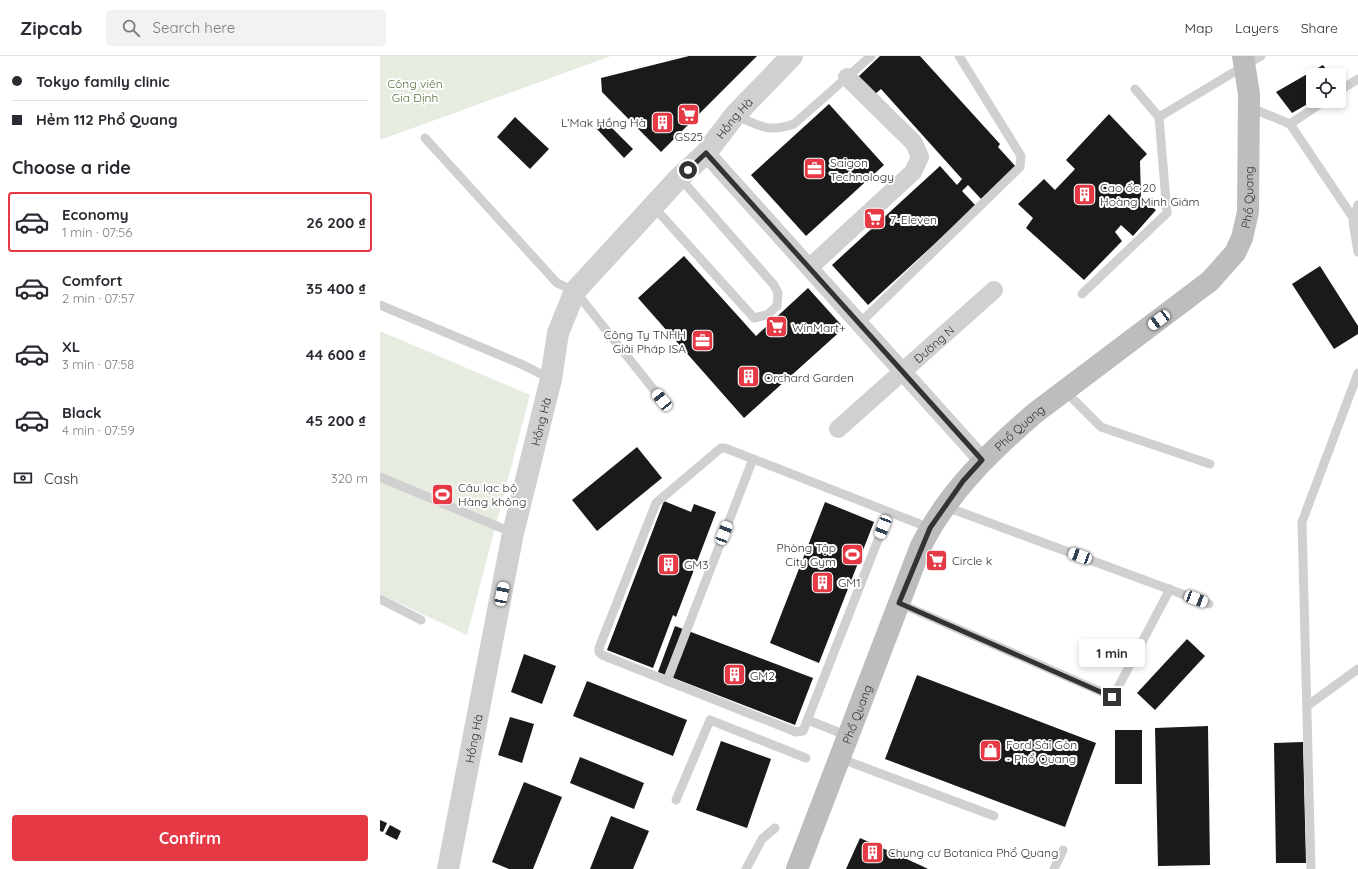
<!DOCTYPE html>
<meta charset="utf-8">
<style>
:root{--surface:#fff;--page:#f2f2f3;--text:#2b2b33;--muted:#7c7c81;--line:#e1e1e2;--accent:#e63946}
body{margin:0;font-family:Quicksand,sans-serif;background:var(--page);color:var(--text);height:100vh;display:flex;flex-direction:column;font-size:15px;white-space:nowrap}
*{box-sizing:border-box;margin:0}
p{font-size:13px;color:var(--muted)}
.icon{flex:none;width:22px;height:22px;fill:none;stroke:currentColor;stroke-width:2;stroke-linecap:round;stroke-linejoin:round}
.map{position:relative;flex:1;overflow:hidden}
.side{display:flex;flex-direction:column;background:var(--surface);width:380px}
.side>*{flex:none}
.top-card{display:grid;align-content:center;height:88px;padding:0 12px;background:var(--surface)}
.fabs{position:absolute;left:926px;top:12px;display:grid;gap:8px}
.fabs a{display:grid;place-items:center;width:40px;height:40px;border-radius:4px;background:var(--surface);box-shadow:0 2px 6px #0003;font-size:20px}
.end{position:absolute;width:18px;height:18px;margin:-9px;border:5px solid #333;background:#fff;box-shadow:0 0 0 2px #fff}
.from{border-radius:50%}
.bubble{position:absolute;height:28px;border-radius:4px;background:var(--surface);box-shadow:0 2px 6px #0003;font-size:13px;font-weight:700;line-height:28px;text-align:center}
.car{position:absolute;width:12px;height:24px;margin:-12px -6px;border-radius:5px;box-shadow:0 0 3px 1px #0007;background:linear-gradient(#fff 24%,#345 0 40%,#fff 0 76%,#345 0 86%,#fff 0)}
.top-card b{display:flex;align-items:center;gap:14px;height:38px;font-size:15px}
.top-card b+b{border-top:1px solid var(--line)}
.top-card i{width:10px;height:10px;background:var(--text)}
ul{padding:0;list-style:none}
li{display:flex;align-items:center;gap:12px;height:60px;margin:0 8px 6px;padding:0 4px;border:2px solid transparent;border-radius:4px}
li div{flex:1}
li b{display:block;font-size:15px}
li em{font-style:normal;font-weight:700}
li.current{border-color:var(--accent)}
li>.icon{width:36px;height:36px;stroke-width:1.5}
h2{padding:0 12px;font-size:18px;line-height:48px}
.pay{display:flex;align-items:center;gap:10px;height:44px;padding:0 12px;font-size:15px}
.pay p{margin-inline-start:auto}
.primary-button{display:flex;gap:8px;margin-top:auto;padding:8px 12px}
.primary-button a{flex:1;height:46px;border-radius:4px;background:var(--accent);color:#fff;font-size:16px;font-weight:700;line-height:46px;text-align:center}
header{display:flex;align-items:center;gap:24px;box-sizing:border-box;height:56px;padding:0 20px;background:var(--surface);border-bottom:1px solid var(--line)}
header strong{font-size:19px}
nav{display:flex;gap:22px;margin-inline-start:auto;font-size:14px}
.search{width:280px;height:36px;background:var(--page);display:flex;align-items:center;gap:10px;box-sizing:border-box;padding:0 14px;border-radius:4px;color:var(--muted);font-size:15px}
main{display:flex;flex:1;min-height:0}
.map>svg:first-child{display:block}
.green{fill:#e6ecdf}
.building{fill:#1a1a1a}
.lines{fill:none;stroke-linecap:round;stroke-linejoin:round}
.service{stroke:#d0d0d0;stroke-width:9}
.minor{stroke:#d0d0d0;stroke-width:18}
.tertiary{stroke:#d0d0d0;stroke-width:22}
.secondary{stroke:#bdbdbd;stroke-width:22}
.route{stroke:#333;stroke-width:5}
.labels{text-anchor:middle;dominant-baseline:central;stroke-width:4;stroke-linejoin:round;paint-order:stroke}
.park-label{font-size:12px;fill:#56703f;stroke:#fff}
.street-label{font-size:12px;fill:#333;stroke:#fff}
.poi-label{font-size:12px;fill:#333;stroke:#fff;text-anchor:start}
</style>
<header>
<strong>Zipcab</strong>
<div class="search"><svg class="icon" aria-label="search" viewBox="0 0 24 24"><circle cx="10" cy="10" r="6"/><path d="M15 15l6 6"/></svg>Search here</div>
<nav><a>Map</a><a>Layers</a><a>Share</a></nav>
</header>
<main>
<section class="side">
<div class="top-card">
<b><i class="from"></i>Tokyo family clinic</b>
<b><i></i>Hẻm 112 Phổ Quang</b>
</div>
<h2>Choose a ride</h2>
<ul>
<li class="current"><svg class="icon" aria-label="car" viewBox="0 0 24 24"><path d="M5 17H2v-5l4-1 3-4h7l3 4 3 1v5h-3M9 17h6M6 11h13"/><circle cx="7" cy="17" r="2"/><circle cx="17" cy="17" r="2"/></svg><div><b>Economy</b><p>1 min · 07:56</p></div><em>26 200 ₫</em></li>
<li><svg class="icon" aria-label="car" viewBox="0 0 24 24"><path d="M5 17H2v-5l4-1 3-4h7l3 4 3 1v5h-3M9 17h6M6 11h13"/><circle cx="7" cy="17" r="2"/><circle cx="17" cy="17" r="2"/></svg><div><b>Comfort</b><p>2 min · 07:57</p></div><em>35 400 ₫</em></li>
<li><svg class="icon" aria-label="car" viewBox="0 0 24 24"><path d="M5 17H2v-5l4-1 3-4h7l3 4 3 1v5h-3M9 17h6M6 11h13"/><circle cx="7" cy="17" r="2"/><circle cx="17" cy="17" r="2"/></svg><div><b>XL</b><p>3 min · 07:58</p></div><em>44 600 ₫</em></li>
<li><svg class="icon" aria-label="car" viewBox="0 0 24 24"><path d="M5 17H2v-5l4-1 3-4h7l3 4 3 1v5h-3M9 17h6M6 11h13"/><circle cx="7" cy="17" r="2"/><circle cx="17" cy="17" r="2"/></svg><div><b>Black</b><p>4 min · 07:59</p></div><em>45 200 ₫</em></li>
</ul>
<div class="pay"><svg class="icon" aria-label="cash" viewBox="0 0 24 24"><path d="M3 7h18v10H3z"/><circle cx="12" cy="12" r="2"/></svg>Cash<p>320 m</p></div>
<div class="primary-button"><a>Confirm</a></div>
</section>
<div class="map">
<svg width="978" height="813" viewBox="0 0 978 813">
<rect width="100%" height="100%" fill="#fff"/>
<g class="green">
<polygon points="0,0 231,0 0,84"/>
<polygon points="0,275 150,339 87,579 0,538"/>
</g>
<g class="building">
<polygon points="309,0 377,0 281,96 222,36 221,22"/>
<polygon points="500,0 540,0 620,88 618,91 637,112 602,144 588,129 582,135 596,150 488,249 452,209 560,110 577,129 582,123 501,33 494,39 478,21"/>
<polygon points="943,9 950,19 933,19 933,45 912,57 896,36"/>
<polygon points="449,48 504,109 426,180 371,119"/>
<polygon points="729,58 767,98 760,105 761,143 776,154 753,180 741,169 735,176 742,185 704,224 646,172 653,162 638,148 664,123 675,134 695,113 686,104"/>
<polygon points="135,61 169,93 150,113 117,81"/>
<polygon points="224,64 253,93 244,102 216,72"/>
<polygon points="304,200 376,280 428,232 464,272 364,362 258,242"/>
<polygon points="940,210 978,270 978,278 954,293 912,228"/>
<polygon points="257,391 282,422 217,475 192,444"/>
<polygon points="284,445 311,456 314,448 336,456 296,561 293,559 273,612 227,594"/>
<polygon points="445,446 494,466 439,607 390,587"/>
<polygon points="295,570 433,622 415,669 278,616"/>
<polygon points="807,583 825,600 775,654 757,637"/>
<polygon points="144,598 176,610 162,648 131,636"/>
<polygon points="537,619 716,687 685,771 505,703"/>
<polygon points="207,625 307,664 293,700 193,660"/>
<polygon points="130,661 154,668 142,707 118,699"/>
<polygon points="828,670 830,809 778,810 775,672"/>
<rect x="735" y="674" width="27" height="54"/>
<polygon points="341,685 391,703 367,772 316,754"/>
<polygon points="923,686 926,807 896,807 894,687"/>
<polygon points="200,701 264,727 254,753 190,727"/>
<polygon points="144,726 182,741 153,813 129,813 112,806"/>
<polygon points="231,760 269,775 253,813 210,813"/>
<polygon points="0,764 7,767 3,776 0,775"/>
<polygon points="10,769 21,775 17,784 5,778"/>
<polygon points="480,782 542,810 548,813 466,813"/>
</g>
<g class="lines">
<g class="service">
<polyline points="959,35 978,23"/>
<polyline points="869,51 910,68"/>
<path d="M355 59C381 70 386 77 414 68L491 0"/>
<polyline points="779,61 881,0"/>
<polyline points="910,68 978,169"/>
<polyline points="910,68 944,45"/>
<polyline points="45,82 177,227 195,235 282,344"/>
<polyline points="978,149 973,166 978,196"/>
<polyline points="273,150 374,262 387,259 397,250 398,237 394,229 300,122"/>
<polyline points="702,238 787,157 779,61 755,33"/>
<polyline points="0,249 141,308 171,323"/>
<polyline points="480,267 640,111 641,100 579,0"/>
<polyline points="685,335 721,371 830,408"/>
<polyline points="0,421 133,477"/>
<polyline points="564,450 829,548"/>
<polyline points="509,456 423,675 416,676 222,599 219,596 219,592 276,447 341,392 345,392 550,472"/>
<polyline points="0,543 41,564"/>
<polyline points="519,547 733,641 790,533"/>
<polyline points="287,625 373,403"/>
<polyline points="927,650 978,613"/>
<polyline points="428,664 468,680"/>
<polyline points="459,702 614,760"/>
<polyline points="296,744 330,664 426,702"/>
<polyline points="366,813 382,783 395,772"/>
<polyline points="674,813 683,794"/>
<polyline points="931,813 922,466 978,317"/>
</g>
<g class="minor">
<polyline points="326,97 602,404"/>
<polyline points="430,211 533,116 540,101 534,87 467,21"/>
<path id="s1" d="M458 373 614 234"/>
</g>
<path class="tertiary" id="s2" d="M68 813 133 477 171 323 178 277 195 235 299 122 326 97 355 59 412 0"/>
<path class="secondary" id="s3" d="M417 813 541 490C568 436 610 396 655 357L830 225 855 197 862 182 868 156 869 38 863 0"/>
</g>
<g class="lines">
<polyline class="route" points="308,114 326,97 602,404 583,425 550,472 519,547 732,641"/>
</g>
<defs>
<symbol id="supermarket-square" viewBox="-11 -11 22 22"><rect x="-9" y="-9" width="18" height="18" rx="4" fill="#e63946" stroke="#fff"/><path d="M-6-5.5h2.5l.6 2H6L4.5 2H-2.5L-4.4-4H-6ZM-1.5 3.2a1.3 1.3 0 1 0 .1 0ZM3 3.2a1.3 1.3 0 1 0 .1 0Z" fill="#fff"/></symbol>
<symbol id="building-square" viewBox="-11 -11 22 22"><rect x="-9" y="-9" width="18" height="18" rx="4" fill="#e63946" stroke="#fff"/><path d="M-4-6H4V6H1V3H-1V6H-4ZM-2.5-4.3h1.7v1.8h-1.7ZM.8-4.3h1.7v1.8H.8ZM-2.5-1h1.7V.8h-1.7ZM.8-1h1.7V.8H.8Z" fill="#fff"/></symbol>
<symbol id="office-square" viewBox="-11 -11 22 22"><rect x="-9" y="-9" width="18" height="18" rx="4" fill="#e63946" stroke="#fff"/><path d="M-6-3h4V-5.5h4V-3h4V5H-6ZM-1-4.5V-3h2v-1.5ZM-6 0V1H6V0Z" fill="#fff"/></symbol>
<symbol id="stadium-square" viewBox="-11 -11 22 22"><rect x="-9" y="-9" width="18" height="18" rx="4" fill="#e63946" stroke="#fff"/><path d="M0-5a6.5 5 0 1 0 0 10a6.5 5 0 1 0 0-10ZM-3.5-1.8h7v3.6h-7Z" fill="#fff"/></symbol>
<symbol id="shop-square" viewBox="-11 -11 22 22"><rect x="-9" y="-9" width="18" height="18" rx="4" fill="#e63946" stroke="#fff"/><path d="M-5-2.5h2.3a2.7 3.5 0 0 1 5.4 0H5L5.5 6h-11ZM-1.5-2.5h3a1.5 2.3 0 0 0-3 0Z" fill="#fff"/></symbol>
</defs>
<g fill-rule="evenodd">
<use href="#supermarket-square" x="296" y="46" width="25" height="25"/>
<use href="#building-square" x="270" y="54" width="25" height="25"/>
<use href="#office-square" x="422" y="100" width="25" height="25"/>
<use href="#building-square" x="692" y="126" width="25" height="25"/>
<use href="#supermarket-square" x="482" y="150" width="25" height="25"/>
<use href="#supermarket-square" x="384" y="258" width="25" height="25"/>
<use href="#office-square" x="310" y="272" width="25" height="25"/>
<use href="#building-square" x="356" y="308" width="25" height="25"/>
<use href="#stadium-square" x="50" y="426" width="25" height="25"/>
<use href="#stadium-square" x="460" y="486" width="25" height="25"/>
<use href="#supermarket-square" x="544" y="492" width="25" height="25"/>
<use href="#building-square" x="276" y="496" width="25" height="25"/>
<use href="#building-square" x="430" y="514" width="25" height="25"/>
<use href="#building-square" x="342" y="606" width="25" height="25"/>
<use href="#shop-square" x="598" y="682" width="25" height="25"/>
<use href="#building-square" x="480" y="784" width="25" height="25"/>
</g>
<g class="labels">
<g class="park-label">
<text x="35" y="27">Công viên<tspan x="35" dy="14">Gia Định</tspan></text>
</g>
<g class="street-label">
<text stroke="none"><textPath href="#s2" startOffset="828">Hồng Hà</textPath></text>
<text stroke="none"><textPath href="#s3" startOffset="837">Phổ Quang</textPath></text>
<text stroke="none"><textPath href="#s1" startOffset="128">Đường N</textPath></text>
<text stroke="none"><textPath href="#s2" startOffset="457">Hồng Hà</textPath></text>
<text stroke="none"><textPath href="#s3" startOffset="501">Phổ Quang</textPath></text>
<text stroke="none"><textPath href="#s3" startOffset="166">Phổ Quang</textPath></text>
<text stroke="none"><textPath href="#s2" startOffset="133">Hồng Hà</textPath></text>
</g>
<g class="poi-label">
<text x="266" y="66" text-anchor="end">L’Mak Hồng Hà</text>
<text x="309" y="80" text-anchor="middle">GS25</text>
<text x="450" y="106">Saigon<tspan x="450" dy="14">Technology</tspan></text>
<text x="720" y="131">Cao ốc 20<tspan x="720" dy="14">Hoàng Minh Giám</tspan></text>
<text x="510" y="163">7-Eleven</text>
<text x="412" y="271">WinMart+</text>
<text x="306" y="278" text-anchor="end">Công Ty TNHH<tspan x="306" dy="14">Giải Pháp ISA</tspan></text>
<text x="384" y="321">Orchard Garden</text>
<text x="78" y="431">Câu lạc bộ<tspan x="78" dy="14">Hàng không</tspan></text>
<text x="456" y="491" text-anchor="end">Phòng Tập<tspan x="456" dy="14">City Gym</tspan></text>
<text x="572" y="504">Circle k</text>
<text x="304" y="508">GM3</text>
<text x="458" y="526">GM1</text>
<text x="370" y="619">GM2</text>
<text x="626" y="688">Ford Sài Gòn<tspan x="626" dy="14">- Phổ Quang</tspan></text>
<text x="508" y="796">Chung cư Botanica Phổ Quang</text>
</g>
</g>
</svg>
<div class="fabs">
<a><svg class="icon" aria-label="locate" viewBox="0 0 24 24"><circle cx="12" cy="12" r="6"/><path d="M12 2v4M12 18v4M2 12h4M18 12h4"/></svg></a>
</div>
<i class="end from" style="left:308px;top:114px"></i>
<i class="end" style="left:732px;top:641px"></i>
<div class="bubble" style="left:699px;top:583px;width:66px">1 min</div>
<i class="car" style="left:779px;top:264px;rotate:233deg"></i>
<i class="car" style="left:282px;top:344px;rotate:321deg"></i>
<i class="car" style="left:503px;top:471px;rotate:201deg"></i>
<i class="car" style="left:344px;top:477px;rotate:21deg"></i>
<i class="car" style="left:700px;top:500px;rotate:290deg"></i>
<i class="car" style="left:122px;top:538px;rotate:11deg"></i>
<i class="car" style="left:816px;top:543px;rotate:111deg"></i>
</div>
</main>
